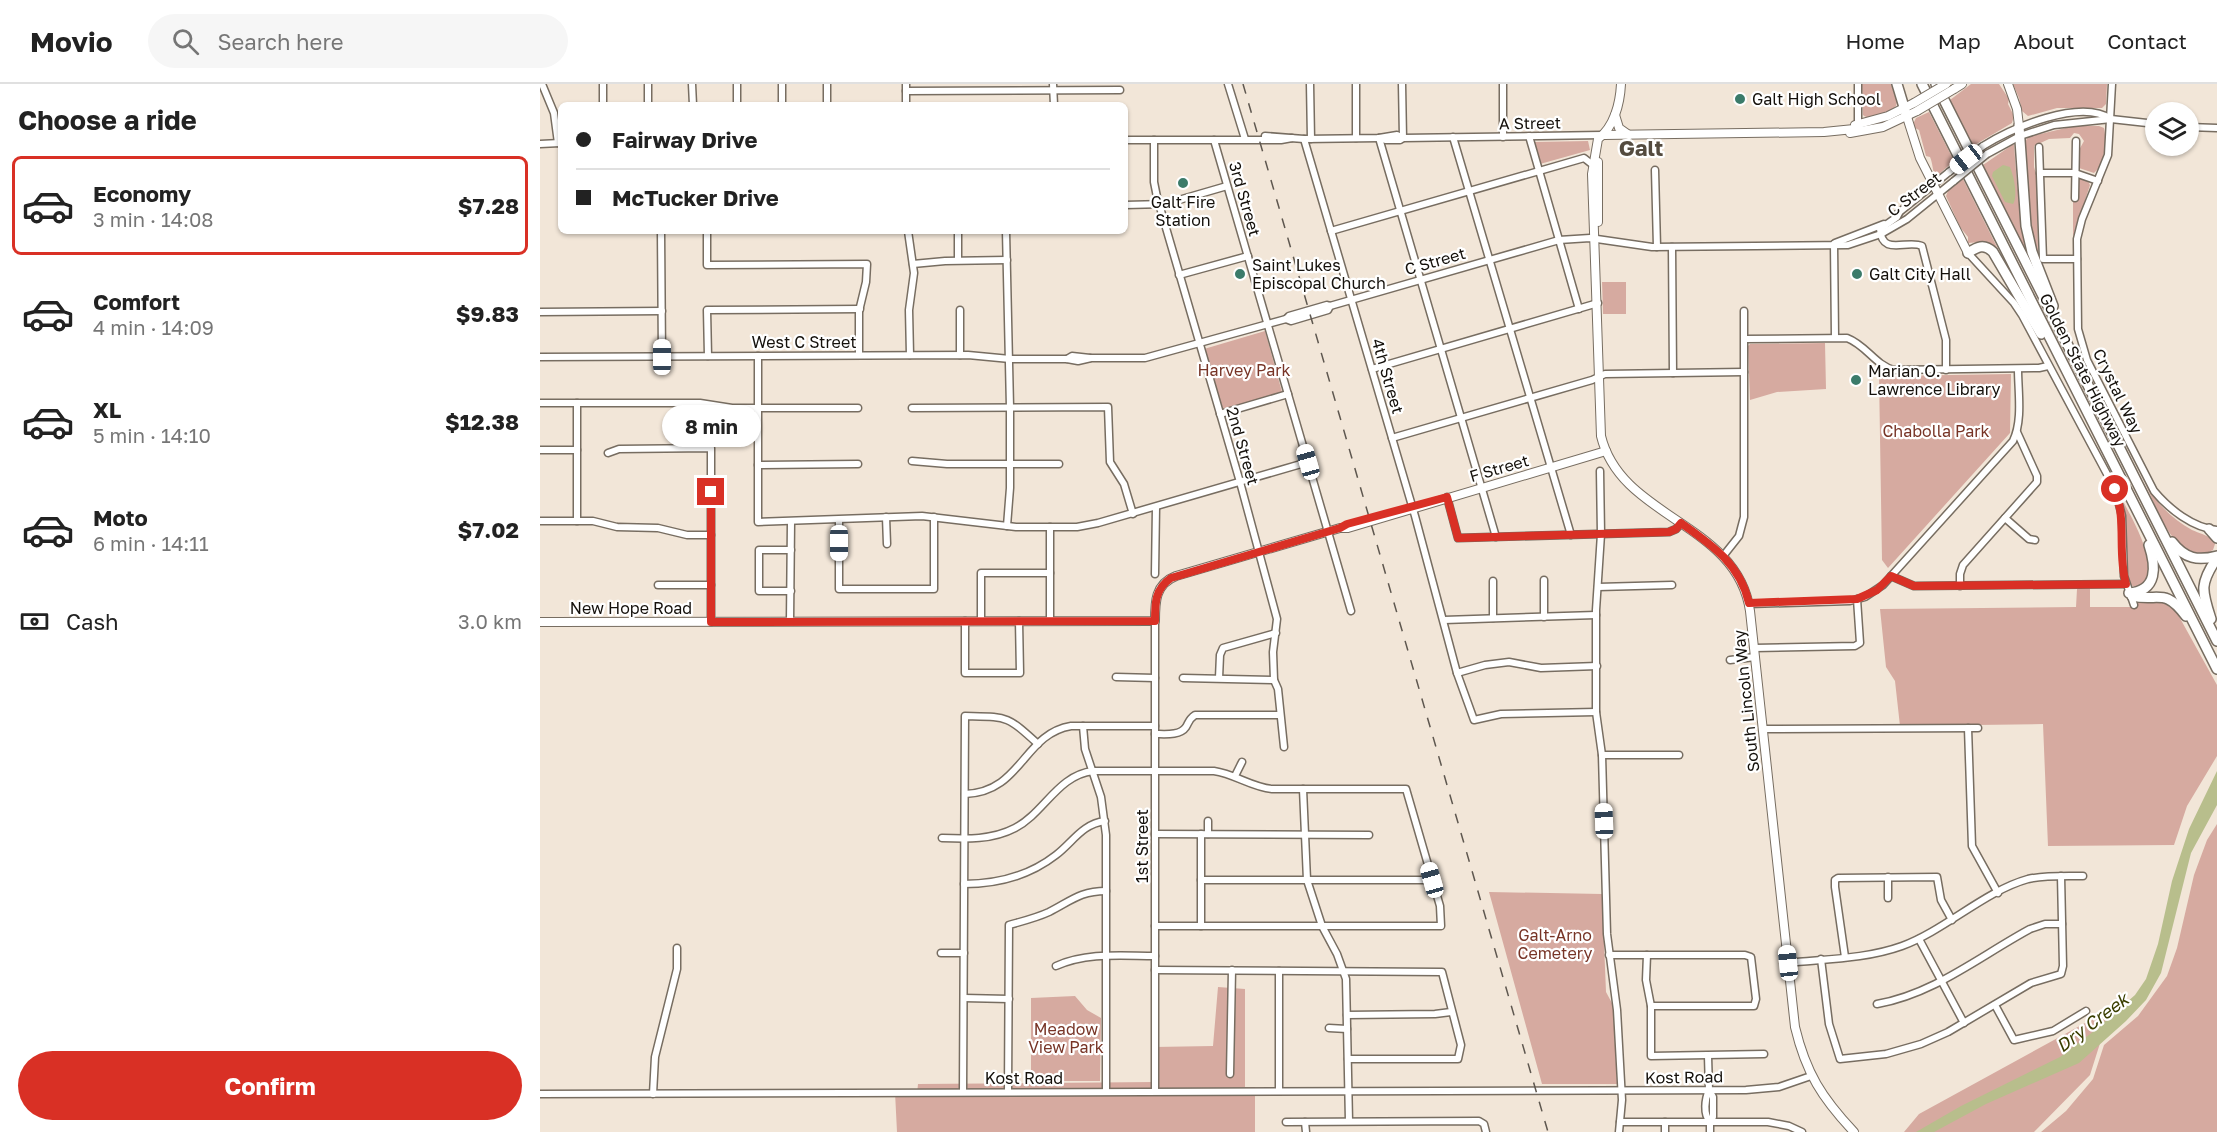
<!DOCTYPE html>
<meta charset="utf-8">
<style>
:root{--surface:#fff;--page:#f6f6f6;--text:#222;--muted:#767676;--line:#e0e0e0;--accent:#d93025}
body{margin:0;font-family:"Golos Text",sans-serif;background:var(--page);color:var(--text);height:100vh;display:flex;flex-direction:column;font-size:22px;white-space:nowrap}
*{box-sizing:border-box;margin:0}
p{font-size:20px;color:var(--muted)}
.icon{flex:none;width:33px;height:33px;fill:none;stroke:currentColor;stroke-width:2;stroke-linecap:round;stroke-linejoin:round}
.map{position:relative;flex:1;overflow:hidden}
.details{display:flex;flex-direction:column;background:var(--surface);width:540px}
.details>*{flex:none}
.banner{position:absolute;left:18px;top:18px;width:570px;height:132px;border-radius:9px;box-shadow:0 2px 4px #0004;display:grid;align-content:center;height:132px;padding:0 18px;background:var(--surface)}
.buttons{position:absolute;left:1605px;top:18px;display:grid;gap:12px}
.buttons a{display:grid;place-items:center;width:54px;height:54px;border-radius:50%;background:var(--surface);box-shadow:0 2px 4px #0004;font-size:30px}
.end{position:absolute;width:27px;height:27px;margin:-14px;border:8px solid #d93025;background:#fff;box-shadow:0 0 0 3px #fff}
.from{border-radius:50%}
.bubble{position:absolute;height:42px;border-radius:21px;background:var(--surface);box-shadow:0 2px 4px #0004;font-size:20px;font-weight:700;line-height:42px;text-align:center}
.car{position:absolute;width:18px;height:36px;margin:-18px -9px;border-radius:8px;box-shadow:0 0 4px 2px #0007;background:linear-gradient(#fff 24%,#345 0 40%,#fff 0 76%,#345 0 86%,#fff 0)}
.banner b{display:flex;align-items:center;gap:21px;height:57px;font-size:22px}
.banner b+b{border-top:2px solid var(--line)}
.banner i{width:15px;height:15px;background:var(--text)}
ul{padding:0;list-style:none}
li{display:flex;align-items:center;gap:18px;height:99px;margin:0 12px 9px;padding:0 6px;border:3px solid transparent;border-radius:9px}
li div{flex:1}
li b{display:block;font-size:22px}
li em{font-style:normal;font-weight:700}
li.active{border-color:var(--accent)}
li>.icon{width:54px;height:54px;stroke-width:1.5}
h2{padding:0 18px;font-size:27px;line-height:72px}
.pay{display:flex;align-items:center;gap:15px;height:66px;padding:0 18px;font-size:22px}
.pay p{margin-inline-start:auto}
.action{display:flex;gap:12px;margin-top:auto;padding:12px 18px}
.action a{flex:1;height:69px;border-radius:36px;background:var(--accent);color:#fff;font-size:24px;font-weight:700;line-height:69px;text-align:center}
header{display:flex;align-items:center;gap:36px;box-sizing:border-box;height:84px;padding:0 30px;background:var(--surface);border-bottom:2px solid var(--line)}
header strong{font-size:28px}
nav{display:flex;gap:33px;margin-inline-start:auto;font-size:21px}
.search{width:420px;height:54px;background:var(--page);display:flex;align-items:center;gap:15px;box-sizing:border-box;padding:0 21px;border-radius:33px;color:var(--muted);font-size:22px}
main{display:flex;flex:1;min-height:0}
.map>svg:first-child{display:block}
.green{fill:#d6aaa0}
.water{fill:#b8be8c}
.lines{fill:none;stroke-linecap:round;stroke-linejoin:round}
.minor-casing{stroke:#776d61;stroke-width:9}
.major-casing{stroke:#776d61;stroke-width:10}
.highway-casing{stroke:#776d61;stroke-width:12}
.minor{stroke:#fff;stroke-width:6}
.major{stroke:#fff;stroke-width:8}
.highway{stroke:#fff;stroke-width:9}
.rail{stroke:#5e574f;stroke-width:1.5;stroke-dasharray:10 10;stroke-linecap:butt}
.minor-bridge-casing{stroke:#776d61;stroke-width:9;stroke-linecap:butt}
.major-bridge-casing{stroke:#776d61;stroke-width:10;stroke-linecap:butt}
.minor-bridge{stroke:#fff;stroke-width:6}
.major-bridge{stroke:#fff;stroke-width:8}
.route{stroke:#d93025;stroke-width:8}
.poi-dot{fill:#3b7b6a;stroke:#fff;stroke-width:2}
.labels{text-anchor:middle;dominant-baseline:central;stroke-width:4.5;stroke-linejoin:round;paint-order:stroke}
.poi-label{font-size:16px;fill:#14100b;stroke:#fff;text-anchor:start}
.street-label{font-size:16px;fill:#14100b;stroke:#fff}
.park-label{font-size:16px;fill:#773426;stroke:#fff}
.water-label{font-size:18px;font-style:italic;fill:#3a3e00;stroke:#fff}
.district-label{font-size:22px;font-weight:bold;fill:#544b3f;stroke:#fff}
</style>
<header>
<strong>Movio</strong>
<div class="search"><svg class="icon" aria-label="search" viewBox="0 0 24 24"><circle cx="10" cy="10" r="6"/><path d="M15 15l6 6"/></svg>Search here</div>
<nav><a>Home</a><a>Map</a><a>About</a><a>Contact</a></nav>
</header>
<main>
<section class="details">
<h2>Choose a ride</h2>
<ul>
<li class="active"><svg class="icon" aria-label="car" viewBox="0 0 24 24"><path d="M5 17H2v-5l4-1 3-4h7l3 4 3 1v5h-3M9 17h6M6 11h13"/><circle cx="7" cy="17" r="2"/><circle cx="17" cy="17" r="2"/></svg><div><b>Economy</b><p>3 min · 14:08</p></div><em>$7.28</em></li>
<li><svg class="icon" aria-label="car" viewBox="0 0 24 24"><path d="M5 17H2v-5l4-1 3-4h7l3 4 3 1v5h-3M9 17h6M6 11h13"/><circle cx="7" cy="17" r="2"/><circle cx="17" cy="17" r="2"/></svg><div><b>Comfort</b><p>4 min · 14:09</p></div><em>$9.83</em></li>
<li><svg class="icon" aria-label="car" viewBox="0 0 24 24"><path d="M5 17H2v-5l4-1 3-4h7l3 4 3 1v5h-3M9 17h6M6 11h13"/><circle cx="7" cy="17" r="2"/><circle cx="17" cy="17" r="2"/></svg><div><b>XL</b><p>5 min · 14:10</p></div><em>$12.38</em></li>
<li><svg class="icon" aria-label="car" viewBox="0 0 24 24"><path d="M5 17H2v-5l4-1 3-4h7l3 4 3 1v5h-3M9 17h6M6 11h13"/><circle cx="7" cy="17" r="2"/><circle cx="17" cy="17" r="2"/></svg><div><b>Moto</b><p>6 min · 14:11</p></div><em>$7.02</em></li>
</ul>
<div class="pay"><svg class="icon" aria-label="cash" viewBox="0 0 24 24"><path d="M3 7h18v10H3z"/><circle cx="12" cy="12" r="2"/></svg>Cash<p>3.0 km</p></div>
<div class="action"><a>Confirm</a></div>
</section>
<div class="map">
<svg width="1677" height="1048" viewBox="0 0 1677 1048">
<rect width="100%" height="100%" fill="#f2e6d8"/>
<g class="green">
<path d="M1322 0H1351L1357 18 1356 22C1349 29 1331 38 1323 31Z"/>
<polygon points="1431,0 1459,0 1469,15 1468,20 1474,32 1472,39 1433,62 1410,16"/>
<polygon points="1473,0 1567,0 1566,20 1562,24 1517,24 1488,32 1482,27 1479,14"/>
<path d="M1389 28 1414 77 1398 91H1395C1392 85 1393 80 1390 73L1386 72 1379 46 1375 44 1373 40 1376 34Z"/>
<path d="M1534 42H1559L1564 44C1567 57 1565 80 1554 89L1539 84V66L1544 57 1539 50 1534 49 1530 54 1509 55 1494 62V83L1497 93 1498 175C1486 136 1488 98 1485 58L1488 53Z"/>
<polygon points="1048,57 1050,66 1000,80 994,58"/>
<polygon points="1472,61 1474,61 1477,100 1487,162 1483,164 1443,81"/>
<polygon points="1538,94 1548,97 1550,101 1533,153 1533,116 1538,116"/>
<polygon points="1423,95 1458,165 1455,166 1441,158 1428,159 1428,153 1420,143 1406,112 1408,107"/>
<polygon points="1062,198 1086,198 1086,230 1063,230"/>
<polygon points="725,247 742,308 683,325 664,265"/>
<polygon points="1210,260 1285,259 1286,305 1237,308 1210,316 1208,262"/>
<polygon points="1341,290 1352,292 1471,290 1470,349 1348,484 1342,476 1339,291"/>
<path d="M1605 399C1616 419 1632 435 1652 446 1659 449 1667 451 1673 456L1675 460 1673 466C1637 486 1617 424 1605 399Z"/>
<path d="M1582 419H1584C1594 438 1624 489 1597 504L1591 501 1588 492Z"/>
<polygon points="1537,505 1550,505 1550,523 1597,523 1596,519 1602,516 1619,516 1636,527 1677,601 1677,672 1647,722 1634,761 1508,762 1503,640 1360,642 1355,597 1346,583 1340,525 1536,523"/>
<polygon points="1677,740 1677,1048 1501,1048 1526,1027 1553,995 1564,961 1598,932 1627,892 1637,864 1654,791 1667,756"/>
<polygon points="949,808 1062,810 1066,908 1073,921 1077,1000 1002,1000"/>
<polygon points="678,903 705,905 705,1003 715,1003 715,1048 357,1048 355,1008 377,1010 378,1000 614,998 614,963 673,962"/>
<polygon points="535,912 547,926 561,934 560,997 491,997 491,914"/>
<polygon points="1578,921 1568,934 1550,991 1494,1048 1364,1048 1379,1030"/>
</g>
<g class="water">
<path d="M1463 81 1470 83C1474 93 1478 112 1473 120L1465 118 1452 92 1453 88Z"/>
<polygon points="1677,687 1677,721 1651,769 1621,889 1606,916 1586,937 1539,979 1446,1020 1394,1048 1376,1048 1421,1022 1520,973 1554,947 1595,911 1606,895 1618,860 1632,797 1649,745"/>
</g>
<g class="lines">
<defs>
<g id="minor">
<polyline points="2,0 14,29 18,59"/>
<polyline points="63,0 63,21"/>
<polyline points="108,0 108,21"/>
<polyline points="152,0 153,21"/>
<polyline points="197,0 197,21"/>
<polyline points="242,0 242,21"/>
<polyline points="287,0 287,21"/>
<polyline points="366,0 366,21"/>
<polyline points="513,0 514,21"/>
<polyline points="688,0 705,55"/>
<polyline points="770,0 771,55"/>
<polyline points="816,0 816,54"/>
<polyline points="862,0 863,54"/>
<path d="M1572 0 1568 71 1542 135 1537 155 1538 245 1547 276 1614 407C1629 425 1653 444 1677 446"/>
<polyline points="366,7 580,6"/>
<polyline points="1318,41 1318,0"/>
<polyline points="1648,43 1677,44"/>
<polyline points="725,52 764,55 839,54 857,51 863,54"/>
<polyline points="989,52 1039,225"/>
<polyline points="913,53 1031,451"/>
<polyline points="963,53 963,0"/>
<polyline points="839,54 956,453"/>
<polyline points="839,54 846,56 860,56 863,54 1062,51"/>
<polyline points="764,55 875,432 917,589 945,581 969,578 1001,584 1057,582"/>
<polyline points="585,56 741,56 752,54"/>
<polyline points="614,56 614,98 617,113 700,398 737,535 733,568 734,596 738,605 744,663"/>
<polyline points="674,56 811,527"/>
<polyline points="0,60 20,59"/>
<path d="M1443 62C1472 44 1540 14 1571 35"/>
<polyline points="1499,63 1503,175 1537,175"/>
<polyline points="1447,70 1480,52 1514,41 1571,35 1616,40"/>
<polyline points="1115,86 1117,163"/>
<polyline points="1500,89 1535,89 1558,97"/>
<polyline points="1535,114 1536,57"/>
<polyline points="585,121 625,120 687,102"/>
<path d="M1359 129 1357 133 1340 145C1342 173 1367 155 1382 162L1406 256V286"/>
<polyline points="1357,130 1409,88"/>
<polyline points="121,147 122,273"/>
<polyline points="167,147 167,181 327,180 326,198 319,227 319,271"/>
<polyline points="368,147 374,189 369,226 370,271"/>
<polyline points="418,147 418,176"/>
<polyline points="466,147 470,323 470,404 467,442"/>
<polyline points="791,147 1044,74 1053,81"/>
<polyline points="1295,159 1344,140"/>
<polyline points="1294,160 1295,253"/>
<polyline points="1132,163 1133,289"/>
<polyline points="1428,169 1474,219 1482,231 1575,405 1582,432 1584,492 1594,521"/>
<polyline points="373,180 405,177 467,176"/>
<polyline points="639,191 708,172"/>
<polyline points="420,226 420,271"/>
<polyline points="0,228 122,227"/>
<polyline points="746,235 751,237 788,226 790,222"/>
<path d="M1205 255 1307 254C1326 261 1335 281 1354 286L1499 284 1508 282"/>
<polyline points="168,272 167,226 320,225"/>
<polyline points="218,272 218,438 382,432 476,443 537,443 558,439 768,378"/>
<polyline points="0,273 428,271 470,275 527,275 538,277 551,274 605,274 728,240 746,235 749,232 787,221 790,222 1019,156 1050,154 1112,163 1308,161 1341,150 1367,135 1414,97"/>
<polyline points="527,275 532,272 550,274"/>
<polyline points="832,285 1058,219"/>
<polyline points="0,319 160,319 192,324 318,324"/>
<polyline points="372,324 568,323 570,378 584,400 593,430"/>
<polyline points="680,330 748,310"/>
<polyline points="852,354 1052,296 1065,290 1204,288"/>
<polyline points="0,366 37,366"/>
<polyline points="68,369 79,365 171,364 171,538"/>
<polyline points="372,377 407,380 519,380"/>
<polyline points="218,381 318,380"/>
<polyline points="1060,387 1061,450 1056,526 1056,628 1062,671 1067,850 1077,926 1082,1016 1079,1048"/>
<polyline points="907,413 918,454 1129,448 1136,445 1141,439"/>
<polyline points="346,433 347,460"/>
<polyline points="1465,434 1489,455 1495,456"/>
<polyline points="299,436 299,505 394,505 394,433"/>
<polyline points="0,437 53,437 77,443 118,444 147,451 171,451"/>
<polyline points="37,437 37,319"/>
<polyline points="510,443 510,537"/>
<polyline points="1184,471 1199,452 1204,433 1204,227"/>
<polyline points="615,490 616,423"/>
<polyline points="1351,492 1374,502 1586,500"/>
<polyline points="1004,496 1004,533"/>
<polyline points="953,497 953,534"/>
<polyline points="118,501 171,501"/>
<polyline points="1420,502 1420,490 1423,481 1497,398 1497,392 1477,348"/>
<polyline points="1058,503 1132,501"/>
<polyline points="251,507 219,507 219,466 251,466"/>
<path d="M1209 520 1310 517 1325 513 1343 501 1473 357C1483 336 1478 308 1478 285"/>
<polyline points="904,536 1056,531"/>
<polyline points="250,537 251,438"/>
<polyline points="425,537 425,589 480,589 479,537"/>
<polyline points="441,537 441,489 510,489"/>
<polyline points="615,537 615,1007"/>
<polyline points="1214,564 1315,562 1320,559 1317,515"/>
<polyline points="1190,576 1215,573"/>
<polyline points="917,589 934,636 961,630 1056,628"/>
<polyline points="576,593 615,594"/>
<polyline points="643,594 734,596"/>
<polyline points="679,594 680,571 683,564 736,549"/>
<polyline points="543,642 545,665 561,713 566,751 566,1007"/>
<polyline points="1428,644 1432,762 1458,809"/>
<polyline points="1223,645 1438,644"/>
<path d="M615 650C624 650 640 652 646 643 649 638 649 635 655 631H740"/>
<polyline points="1062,671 1139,671"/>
<polyline points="695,692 702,678"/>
<polyline points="763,705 767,796 782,842 797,870 806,895 809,1037"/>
<path d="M425 710C482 708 483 650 531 642H615"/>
<polyline points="668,737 668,750"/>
<polyline points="615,750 829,751"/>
<path d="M402 754C427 755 452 756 475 744 504 729 518 691 553 687H674C695 690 711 703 732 705H866L900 822 901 842H615"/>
<polyline points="1348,793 1348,814"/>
<polyline points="661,796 893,796"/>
<path d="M424 800C458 800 489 792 516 771 533 758 542 740 565 737"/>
<polyline points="661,842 661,750"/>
<polyline points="1379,855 1424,939"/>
<polyline points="401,869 424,869"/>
<polyline points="1069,871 1205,871 1211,873 1216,915 1214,922 1111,922"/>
<polyline points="1107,871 1106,896 1111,922 1111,972 1224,970"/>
<polyline points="1305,873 1295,803 1295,796 1298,794 1397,793 1401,816 1412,836"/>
<polyline points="1281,875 1289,940 1300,975 1346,970 1381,960 1408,948 1491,899 1521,890 1523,882 1521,792"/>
<path d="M1248 879C1285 875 1326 875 1362 862 1405 846 1445 807 1488 795 1506 791 1525 792 1543 792"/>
<path d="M516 882C548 868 582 872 615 872"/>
<polyline points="615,886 902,888 921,961 918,975 808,975"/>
<polyline points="424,914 469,915"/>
<path d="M1337 920C1394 910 1440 872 1490 845L1505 840H1522"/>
<polyline points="1455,921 1474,956 1513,947 1546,927"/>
<polyline points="807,931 895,930 911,928"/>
<polyline points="789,944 807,945"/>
<polyline points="1168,972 1169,1006 1173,1013 1173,1033 1170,1038 1170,1048"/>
<polyline points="690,990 692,886"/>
<polyline points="739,1006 739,887"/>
<path d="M1169 1006C1165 1015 1163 1030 1170 1038"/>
<path d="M423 1008 425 632C468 633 466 631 498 660"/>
<path d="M468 1008 469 841C483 837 496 834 509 828 531 817 540 807 566 807"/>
<polyline points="0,1010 1206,1006 1239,1003 1271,992"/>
<polyline points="113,1010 115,973 137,885 137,864"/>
<polyline points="746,1038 939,1037 944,1040 946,1048"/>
<polyline points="765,1038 766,1048"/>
<polyline points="1080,1038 1228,1038 1249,1042 1262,1048"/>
<polyline points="1125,1048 1125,1038"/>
</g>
<g id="major">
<path d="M1081 0C1080 20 1074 43 1058 55L1052 90 1061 352C1081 435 1197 438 1210 527L1255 943C1266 989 1282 1014 1314 1048"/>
<polyline points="1468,0 1477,25 1479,42"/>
<polyline points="1414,5 1422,0"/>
<polyline points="1075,31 1079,44 1089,51"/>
<polyline points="1367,33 1380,74 1428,169"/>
<polyline points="1315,41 1348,32 1374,19"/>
<polyline points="1310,49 1343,43 1377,27"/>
<polyline points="1064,51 1284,48 1314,45 1318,41"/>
<polyline points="1058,78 1058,138"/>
<path d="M0 538 615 537C615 518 615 500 636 492L800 444H808L1066 367"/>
</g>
<g id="highway">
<polyline points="1357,0 1367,33"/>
<polyline points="1382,0 1677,585"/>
<polyline points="1396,0 1677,557"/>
<polyline points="1479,42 1486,142 1492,168 1513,222"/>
<path d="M1428 169C1437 163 1444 159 1453 168L1501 250"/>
<polyline points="1669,445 1677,454"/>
<path d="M1632 458C1645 475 1658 477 1677 472"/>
<path d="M1589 509C1618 507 1616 482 1609 461"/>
<path d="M1592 512C1619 518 1624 503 1646 532"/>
<path d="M1671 535C1662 507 1659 500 1677 474"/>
</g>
</defs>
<use href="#minor" class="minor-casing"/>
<use href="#major" class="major-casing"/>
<use href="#highway" class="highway-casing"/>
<use href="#minor" class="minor"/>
<use href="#major" class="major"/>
<use href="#highway" class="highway"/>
<polyline class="rail" points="703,0 1008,1048"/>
<defs>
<g id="minor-bridge">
<polyline points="1409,88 1443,62"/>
<polyline points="1414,97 1447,70"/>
</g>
<g id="major-bridge">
<polyline points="1374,19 1406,0"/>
<polyline points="1377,27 1414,5"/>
</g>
</defs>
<use href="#minor-bridge" class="minor-bridge-casing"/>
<use href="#major-bridge" class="major-bridge-casing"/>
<use href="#minor-bridge" class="minor-bridge"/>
<use href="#major-bridge" class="major-bridge"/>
</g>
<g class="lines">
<path class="route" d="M171 408V538L615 537C615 519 615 505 631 494L800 444 807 440 907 413 918 454 1129 448 1136 445 1141 439C1172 461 1200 480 1209 519L1317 515 1337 506 1351 492 1374 502 1586 500C1577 468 1587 438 1575 405"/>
</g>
<g class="poi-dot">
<circle cx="1200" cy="15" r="6"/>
<circle cx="643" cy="99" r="6"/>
<circle cx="700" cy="190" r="6"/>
<circle cx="1317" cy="190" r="6"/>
<circle cx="1316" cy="296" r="6"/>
</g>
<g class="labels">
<g class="poi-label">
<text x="1212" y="15">Galt High School</text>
<text x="643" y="118" text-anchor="middle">Galt Fire<tspan x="643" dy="18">Station</tspan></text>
<text x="712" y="181">Saint Lukes<tspan x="712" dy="18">Episcopal Church</tspan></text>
<text x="1329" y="190">Galt City Hall</text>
<text x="1328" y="287">Marian O.<tspan x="1328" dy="18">Lawrence Library</tspan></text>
</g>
<g class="street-label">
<text transform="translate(990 39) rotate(-1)">A Street</text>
<text transform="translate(1374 110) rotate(-37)">C Street</text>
<text transform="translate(705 115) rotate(74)">3rd Street</text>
<text transform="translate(895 177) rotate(-16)">C Street</text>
<text x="264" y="258">West C Street</text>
<text transform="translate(1543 286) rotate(63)">Golden State Highway</text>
<text transform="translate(848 292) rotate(74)">4th Street</text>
<text transform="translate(1578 307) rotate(64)">Crystal Way</text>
<text transform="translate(703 362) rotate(74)">2nd Street</text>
<text transform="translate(959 384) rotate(-16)">F Street</text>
<text x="91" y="524">New Hope Road</text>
<text transform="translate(1206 617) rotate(-96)">South Lincoln Way</text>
<text transform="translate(602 762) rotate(-90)">1st Street</text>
<text transform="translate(1144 993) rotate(-1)">Kost Road</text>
<text x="484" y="994">Kost Road</text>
</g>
<g class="park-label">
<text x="704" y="286">Harvey Park</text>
<text x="1396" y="347">Chabolla Park</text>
<text x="1015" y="851">Galt-Arno<tspan x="1015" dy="18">Cemetery</tspan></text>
<text x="526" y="945">Meadow<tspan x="526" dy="18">View Park</tspan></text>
</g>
<g class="water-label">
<text transform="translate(1552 938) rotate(-37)">Dry Creek</text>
</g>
<g class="district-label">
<text x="1101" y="63">Galt</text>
</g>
</g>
</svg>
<div class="buttons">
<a><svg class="icon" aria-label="layers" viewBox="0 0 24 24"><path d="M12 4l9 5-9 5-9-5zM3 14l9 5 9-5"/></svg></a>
</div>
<i class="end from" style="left:1575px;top:405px"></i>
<i class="end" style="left:171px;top:408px"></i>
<div class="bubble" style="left:122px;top:321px;width:99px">8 min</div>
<i class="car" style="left:1426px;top:75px;rotate:232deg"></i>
<i class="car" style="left:122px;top:273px;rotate:0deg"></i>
<i class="car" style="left:768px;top:378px;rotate:344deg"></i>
<i class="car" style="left:299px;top:459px;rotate:180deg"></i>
<i class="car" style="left:1064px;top:737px;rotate:358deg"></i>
<i class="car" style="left:892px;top:796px;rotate:344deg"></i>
<i class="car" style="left:1248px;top:879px;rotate:354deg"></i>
<div class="banner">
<b><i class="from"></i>Fairway Drive</b>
<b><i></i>McTucker Drive</b>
</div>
</div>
</main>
